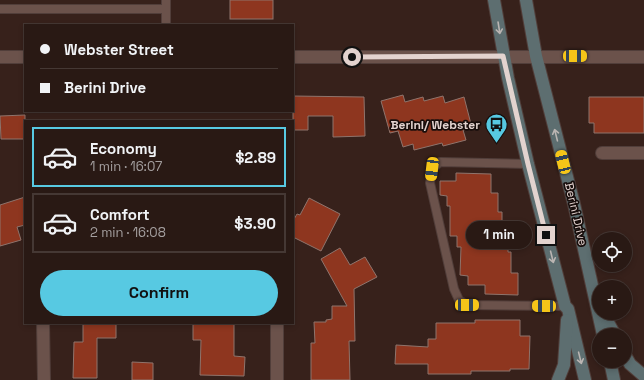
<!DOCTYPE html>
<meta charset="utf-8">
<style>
:root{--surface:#291914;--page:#352622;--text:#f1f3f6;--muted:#a5a0a0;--line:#453834;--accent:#57c9e2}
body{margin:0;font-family:"Space Grotesk",sans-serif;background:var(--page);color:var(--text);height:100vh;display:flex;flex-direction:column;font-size:15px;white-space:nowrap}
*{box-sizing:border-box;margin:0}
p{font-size:13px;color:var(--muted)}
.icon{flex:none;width:22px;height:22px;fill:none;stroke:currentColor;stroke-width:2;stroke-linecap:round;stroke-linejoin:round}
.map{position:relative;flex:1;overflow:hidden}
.sheet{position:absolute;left:24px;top:120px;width:270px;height:204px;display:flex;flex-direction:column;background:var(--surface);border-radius:0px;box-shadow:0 2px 6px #0003,0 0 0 1px var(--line)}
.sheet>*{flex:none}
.banner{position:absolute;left:24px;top:24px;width:270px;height:88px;border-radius:0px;box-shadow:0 2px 6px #0003,0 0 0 1px var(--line);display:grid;align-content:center;height:88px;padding:0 16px;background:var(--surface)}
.tools{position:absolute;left:592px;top:232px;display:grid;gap:8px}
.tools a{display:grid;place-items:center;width:40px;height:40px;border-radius:50%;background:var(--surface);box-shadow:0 2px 6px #0003,0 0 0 1px var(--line);font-size:20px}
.end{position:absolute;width:18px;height:18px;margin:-9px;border:5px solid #e3d3cf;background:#111;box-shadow:0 0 0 2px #111}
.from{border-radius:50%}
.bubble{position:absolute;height:28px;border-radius:14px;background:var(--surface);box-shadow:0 2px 6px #0003,0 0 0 1px var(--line);font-size:13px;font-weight:700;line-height:28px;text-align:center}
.car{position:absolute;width:12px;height:24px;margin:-12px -6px;border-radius:5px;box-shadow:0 0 3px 1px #0007;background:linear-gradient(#f5c518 24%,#345 0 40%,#f5c518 0 76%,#345 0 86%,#f5c518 0)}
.banner b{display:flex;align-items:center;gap:14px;height:38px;font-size:15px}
.banner b+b{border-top:1px solid var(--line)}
.banner i{width:10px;height:10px;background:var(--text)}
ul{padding:7px 0 0;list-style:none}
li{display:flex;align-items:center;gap:12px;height:60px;margin:0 8px 6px;padding:0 8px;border:2px solid var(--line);border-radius:0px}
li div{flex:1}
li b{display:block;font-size:15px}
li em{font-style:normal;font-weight:700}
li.current{border-color:var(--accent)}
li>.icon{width:36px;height:36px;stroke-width:1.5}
.primary-button{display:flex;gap:8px;margin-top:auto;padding:8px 16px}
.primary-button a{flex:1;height:46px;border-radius:24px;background:var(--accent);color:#111;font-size:16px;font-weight:700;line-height:46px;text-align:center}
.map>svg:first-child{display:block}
.building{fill:#8e361f;stroke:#8f746c}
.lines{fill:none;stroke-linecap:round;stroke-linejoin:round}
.lane-casing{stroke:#513e3a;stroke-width:10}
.street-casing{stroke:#513e3a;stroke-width:14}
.secondary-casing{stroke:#513e3a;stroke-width:14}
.lane{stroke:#6b524b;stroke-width:8}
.street{stroke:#6b524b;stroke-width:12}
.secondary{stroke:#5d6e70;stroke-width:12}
.oneway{stroke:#bbb5b2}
.route{stroke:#e3d3cf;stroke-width:5}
.labels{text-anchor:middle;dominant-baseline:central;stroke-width:3.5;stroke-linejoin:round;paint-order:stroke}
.poi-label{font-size:12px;font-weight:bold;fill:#e3d3cf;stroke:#170d0b;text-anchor:end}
.street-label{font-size:12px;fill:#e3d3cf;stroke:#170d0b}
</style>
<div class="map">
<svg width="644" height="380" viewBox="0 0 644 380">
<rect width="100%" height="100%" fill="#37211b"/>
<g class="building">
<rect x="230" y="0" width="43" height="19"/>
<polygon points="403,95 405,102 423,97 424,101 443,96 445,103 464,97 472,128 463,130 466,140 443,146 442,143 414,150 413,144 403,147 398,131 390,133 381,101"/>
<polygon points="293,96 364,97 365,136 333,137 333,116 308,116 308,130 293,130"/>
<polygon points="589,97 644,97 644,133 594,133 594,123 589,123"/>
<polygon points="25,115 25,139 1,139 0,116"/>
<polygon points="456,173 491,174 491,193 498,193 498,212 502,212 502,232 508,232 508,252 511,252 511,273 518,273 518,295 485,294 485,285 468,285 468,276 460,275 461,247 457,247 457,236 450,236 450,206 447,206 447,196 440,195 440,181 456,181"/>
<polygon points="25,197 25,225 17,227 21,240 0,246 0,205"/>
<polygon points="309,198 340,214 321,251 293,237 293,221 297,214 300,215"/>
<polygon points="340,248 350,265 365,257 377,277 354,289 355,341 349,341 350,380 311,380 311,343 315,343 314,322 326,322 326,320 332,319 332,306 347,306 321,259"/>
<polygon points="475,320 520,320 520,336 530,336 529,369 510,369 510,371 471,371 471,374 428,374 428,364 395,364 396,345 428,347 428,339 436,339 436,323 475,323"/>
<polygon points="83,323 116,323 116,338 97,338 97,378 73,378 74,342 83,342"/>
<polygon points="193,323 234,323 234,356 245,357 244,376 200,375 201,340 193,340"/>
<polygon points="132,362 153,363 153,380 132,380"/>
</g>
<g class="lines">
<defs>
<g id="lane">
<polyline points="0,9 166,9"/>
<polyline points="166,25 166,0"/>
<polyline points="528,164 440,162 432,169 430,183 454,289 459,300 467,305 565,306"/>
</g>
<g id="street">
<polyline points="0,57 25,57"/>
<polyline points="293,57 644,57"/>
<polyline points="602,153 644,153"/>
<polyline points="43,323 44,380"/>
<polyline points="277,323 277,380"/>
</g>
<g id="secondary">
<polyline points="494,0 508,78 528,164 565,306 568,309 585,380"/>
<polyline points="526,0 536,56 574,204 603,335"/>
<polyline points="603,313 615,335"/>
<polyline points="625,355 630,364 644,376"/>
<polyline points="610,361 614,380"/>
<polyline points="558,380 564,365 567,320"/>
</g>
</defs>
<use href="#lane" class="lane-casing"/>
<use href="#street" class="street-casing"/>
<use href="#secondary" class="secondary-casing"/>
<use href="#lane" class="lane"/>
<use href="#street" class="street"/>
<use href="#secondary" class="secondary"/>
</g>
<defs><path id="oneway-shaft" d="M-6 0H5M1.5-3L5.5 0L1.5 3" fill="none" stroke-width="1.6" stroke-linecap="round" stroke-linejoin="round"/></defs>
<g class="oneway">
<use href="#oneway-shaft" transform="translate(499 28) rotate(81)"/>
<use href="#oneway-shaft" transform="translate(556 135) rotate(-104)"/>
<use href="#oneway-shaft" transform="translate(552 257) rotate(76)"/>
<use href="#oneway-shaft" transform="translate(580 358) rotate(76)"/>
</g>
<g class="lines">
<polyline class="route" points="352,57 503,56 528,164 546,235"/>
</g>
<defs>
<symbol id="bus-pin" viewBox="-11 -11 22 30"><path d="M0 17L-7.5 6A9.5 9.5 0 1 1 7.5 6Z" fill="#57c9e2" stroke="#170d0b"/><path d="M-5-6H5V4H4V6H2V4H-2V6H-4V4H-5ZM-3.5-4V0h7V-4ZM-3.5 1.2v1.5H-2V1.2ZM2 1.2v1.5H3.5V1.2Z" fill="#111"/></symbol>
</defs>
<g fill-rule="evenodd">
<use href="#bus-pin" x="484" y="112" width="25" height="34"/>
</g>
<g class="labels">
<g class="poi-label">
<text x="480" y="125">Berini/ Webster</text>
</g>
<g class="street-label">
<text transform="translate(576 214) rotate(77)">Berini Drive</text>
</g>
</g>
</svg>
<div class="tools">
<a><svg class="icon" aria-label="locate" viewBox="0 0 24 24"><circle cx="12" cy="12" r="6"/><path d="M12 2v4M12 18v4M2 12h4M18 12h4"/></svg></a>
<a>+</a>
<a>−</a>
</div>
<i class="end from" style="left:352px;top:57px"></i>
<i class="end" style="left:546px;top:235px"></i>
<div class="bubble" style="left:466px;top:221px;width:66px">1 min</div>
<i class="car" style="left:575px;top:56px;rotate:90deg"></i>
<i class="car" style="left:563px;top:162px;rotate:346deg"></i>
<i class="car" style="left:432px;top:169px;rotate:187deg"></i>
<i class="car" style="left:467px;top:305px;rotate:90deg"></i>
<i class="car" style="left:544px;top:306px;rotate:271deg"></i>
<div class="banner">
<b><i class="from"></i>Webster Street</b>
<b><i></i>Berini Drive</b>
</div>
<section class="sheet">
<ul>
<li class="current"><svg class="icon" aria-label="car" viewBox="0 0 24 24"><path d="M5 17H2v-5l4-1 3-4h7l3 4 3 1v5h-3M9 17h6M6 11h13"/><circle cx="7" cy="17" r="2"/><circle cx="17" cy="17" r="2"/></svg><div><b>Economy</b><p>1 min · 16:07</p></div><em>$2.89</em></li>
<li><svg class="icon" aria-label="car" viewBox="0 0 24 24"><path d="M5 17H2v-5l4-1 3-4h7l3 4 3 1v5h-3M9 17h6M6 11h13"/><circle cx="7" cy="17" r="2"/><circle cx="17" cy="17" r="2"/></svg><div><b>Comfort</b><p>2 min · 16:08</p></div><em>$3.90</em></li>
</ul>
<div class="primary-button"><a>Confirm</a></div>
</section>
</div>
